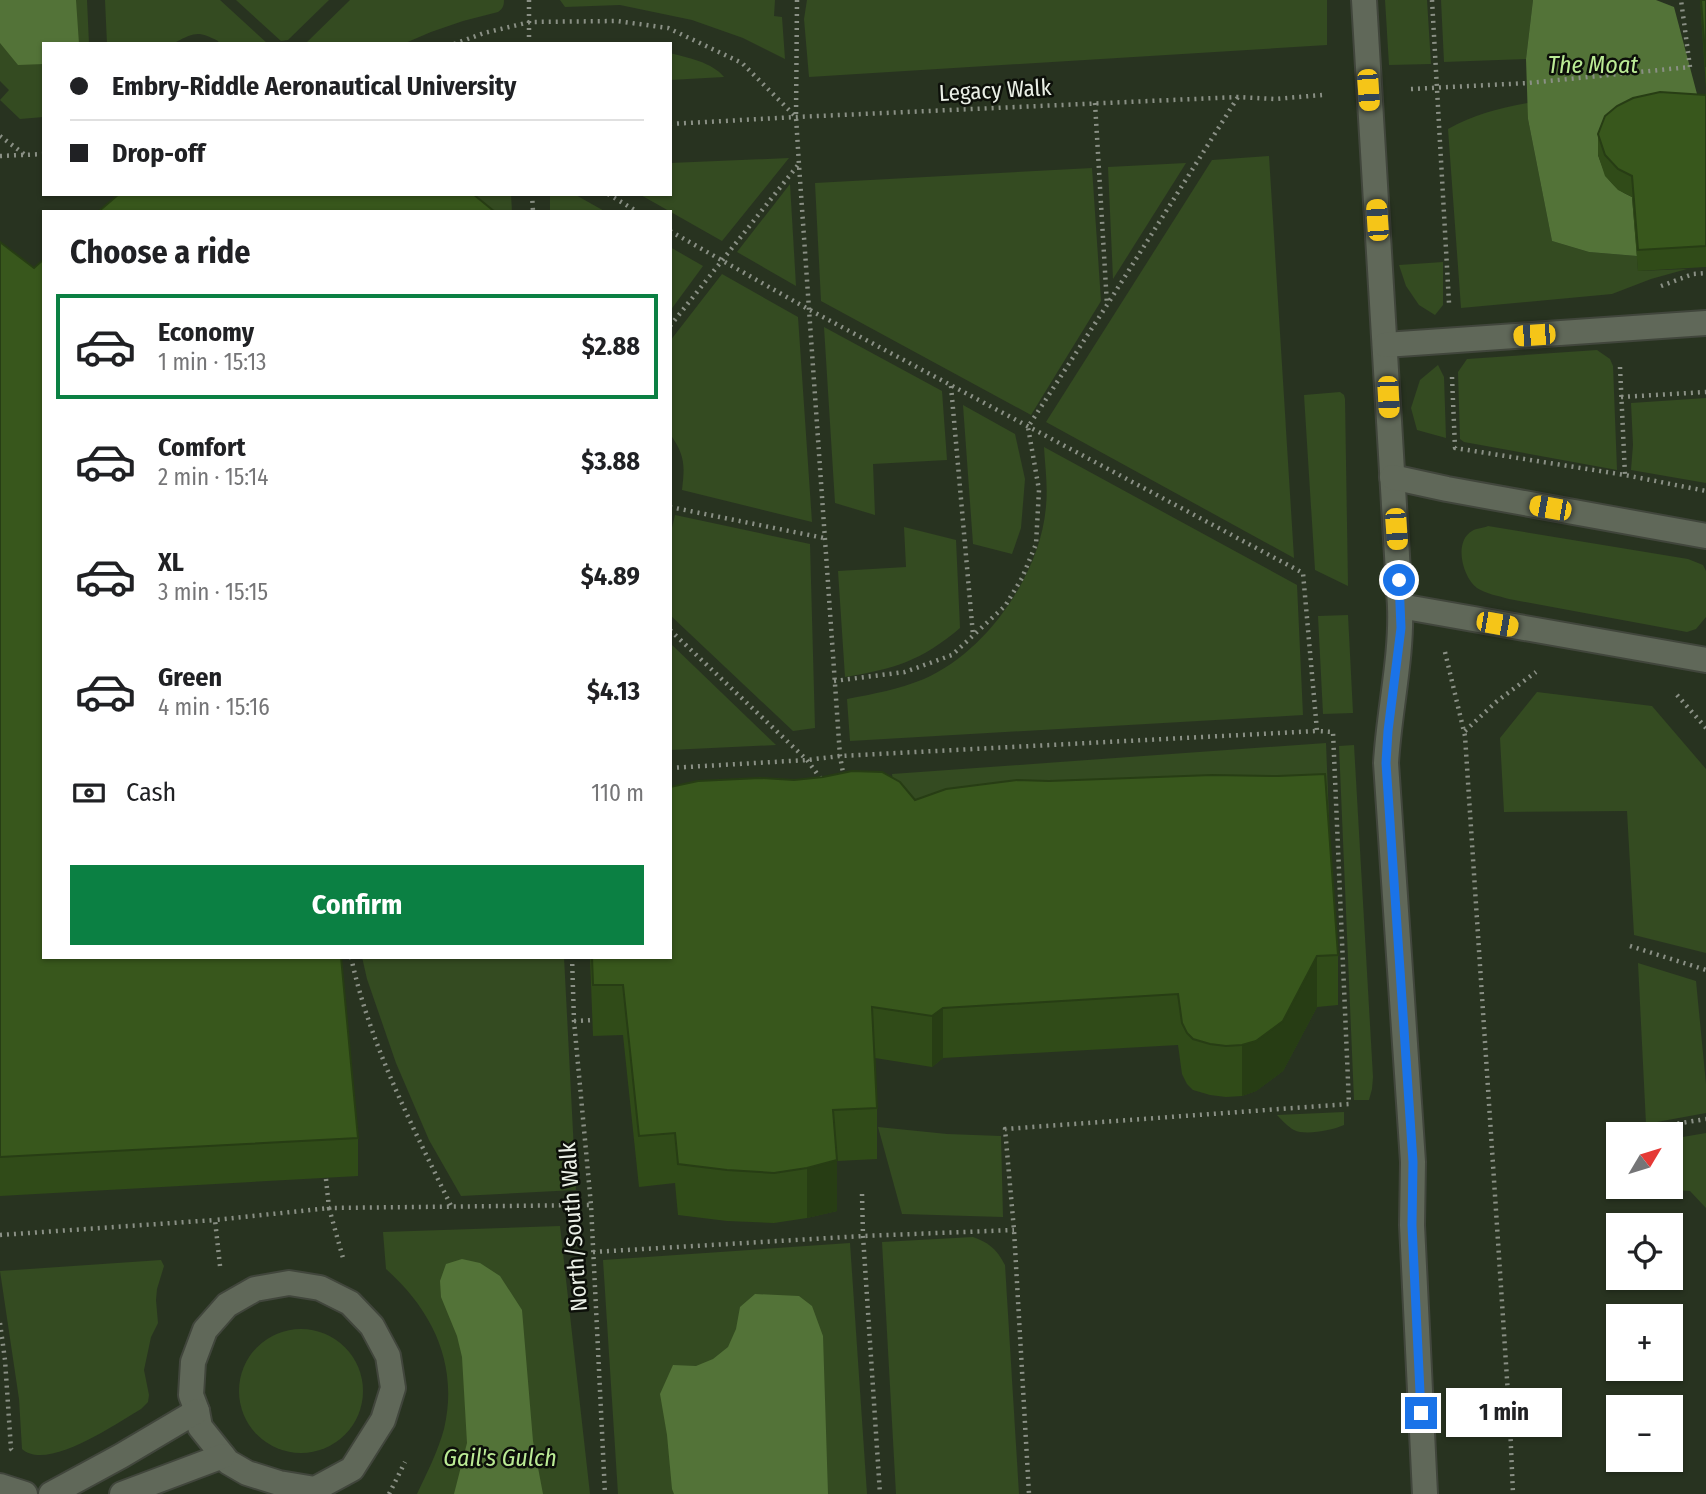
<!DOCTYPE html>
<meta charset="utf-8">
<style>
:root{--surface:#fff;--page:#f6f6f6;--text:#202124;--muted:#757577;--line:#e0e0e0;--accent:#0b8043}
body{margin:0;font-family:"Fira Sans Condensed",sans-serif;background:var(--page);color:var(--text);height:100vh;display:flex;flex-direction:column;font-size:26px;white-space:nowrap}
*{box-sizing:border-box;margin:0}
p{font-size:23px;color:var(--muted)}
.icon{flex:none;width:38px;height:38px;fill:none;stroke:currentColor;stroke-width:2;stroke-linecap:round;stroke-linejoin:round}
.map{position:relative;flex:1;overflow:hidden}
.panel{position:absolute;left:42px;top:210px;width:630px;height:749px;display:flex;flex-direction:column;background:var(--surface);border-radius:0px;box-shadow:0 2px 5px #0004}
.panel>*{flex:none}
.guide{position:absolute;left:42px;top:42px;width:630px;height:154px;border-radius:0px;box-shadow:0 2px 5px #0004;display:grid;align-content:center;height:154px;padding:0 28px;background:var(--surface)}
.needle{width:46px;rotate:52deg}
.controls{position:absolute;left:1606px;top:1122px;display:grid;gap:14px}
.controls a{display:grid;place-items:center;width:77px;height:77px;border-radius:0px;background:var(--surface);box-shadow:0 2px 5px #0004;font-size:35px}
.end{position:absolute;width:32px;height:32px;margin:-16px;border:9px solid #1a73e8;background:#fff;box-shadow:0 0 0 4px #fff}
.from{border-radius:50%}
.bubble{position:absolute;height:49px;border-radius:0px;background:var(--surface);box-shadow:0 2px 5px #0004;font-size:23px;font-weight:700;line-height:49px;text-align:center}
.car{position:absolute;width:21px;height:42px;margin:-21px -10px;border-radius:9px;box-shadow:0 0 5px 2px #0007;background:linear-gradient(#f5c518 24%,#345 0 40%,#f5c518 0 76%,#345 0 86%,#f5c518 0)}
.guide b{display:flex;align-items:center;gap:24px;height:66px;font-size:26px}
.guide b+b{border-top:2px solid var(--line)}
.guide i{width:18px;height:18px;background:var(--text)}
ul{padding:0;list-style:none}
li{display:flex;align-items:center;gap:21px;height:105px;margin:0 14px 10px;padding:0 14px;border:4px solid transparent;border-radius:0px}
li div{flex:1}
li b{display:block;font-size:26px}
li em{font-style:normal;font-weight:700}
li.on{border-color:var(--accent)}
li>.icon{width:63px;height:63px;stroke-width:1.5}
h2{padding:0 28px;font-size:32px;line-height:84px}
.pay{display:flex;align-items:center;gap:18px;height:77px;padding:0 28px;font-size:26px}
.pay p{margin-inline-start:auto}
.action{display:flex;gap:14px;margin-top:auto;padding:14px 28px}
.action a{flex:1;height:80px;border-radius:0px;background:var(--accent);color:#fff;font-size:28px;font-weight:700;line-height:80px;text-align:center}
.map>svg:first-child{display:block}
.built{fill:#283320;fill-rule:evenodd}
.green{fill:#344b21}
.water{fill:#537338}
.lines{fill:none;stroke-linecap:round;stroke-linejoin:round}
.lane-casing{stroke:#41463c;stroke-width:28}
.path{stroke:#8a9085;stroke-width:4.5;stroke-dasharray:2 5;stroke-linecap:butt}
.lane{stroke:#606859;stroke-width:24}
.wall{fill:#304b18}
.shaded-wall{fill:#273d14}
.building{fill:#38571c;stroke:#273d14;stroke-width:2}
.route{stroke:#1a73e8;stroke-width:9}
.labels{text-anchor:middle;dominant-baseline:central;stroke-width:5;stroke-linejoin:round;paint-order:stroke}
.street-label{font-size:23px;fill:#eaefe6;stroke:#0d100a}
.water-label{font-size:24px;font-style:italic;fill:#bbeb95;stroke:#0d100a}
</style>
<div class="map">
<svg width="1706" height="1494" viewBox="0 0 1706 1494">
<rect width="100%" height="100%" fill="#21291c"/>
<path class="built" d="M0 0H1706V1494H0ZM44 44H670V194H44ZM44 212H670V957H44ZM1619 1134H1671V1186H1619ZM1619 1225H1671V1278H1619ZM1619 1316H1671V1368H1619ZM1619 1407H1671V1460H1619Z"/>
<g class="green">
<polygon points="0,0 87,0 89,44 44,44 44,117 20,119 0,100 9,90 0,81"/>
<path d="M105 0H220L268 44H219L218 41C199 31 195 32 176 42V44H107Z"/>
<polygon points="236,0 329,0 288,40 281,41"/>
<path d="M350 0H504C504 5 503 9 498 12L463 21 431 32 403 44H305Z"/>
<polygon points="560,0 775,0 774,16 782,17 785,59 743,38 692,20 620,5 565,7"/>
<polygon points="807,0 1327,0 1327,45 809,77 804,19"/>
<polygon points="1385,0 1427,0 1431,64 1389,65"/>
<polygon points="1441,0 1533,0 1526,59 1444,62"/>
<path d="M670 53C688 58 712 62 724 77L670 80Z"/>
<path d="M1528 103V119L1552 241 1589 252 1637 256 1638 271 1687 269 1651 279 1612 294 1461 308 1448 129C1474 115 1499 108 1528 103Z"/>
<polygon points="1269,156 1294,558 1046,422 1212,160"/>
<polygon points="789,158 722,241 639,194 670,194 670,163"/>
<polygon points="1186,163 1113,279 1108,167"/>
<polygon points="1092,168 1101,301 1031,415 821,301 815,183"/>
<polygon points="790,184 796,286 737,252"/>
<polygon points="413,194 511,194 512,212 442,212"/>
<polygon points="550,194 574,194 606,212 550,212"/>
<polygon points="670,247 703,266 670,311"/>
<polygon points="1443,262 1443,305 1435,315 1419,305 1406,286 1399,265"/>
<path d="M722 274 798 317 812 522 682 490C685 465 685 455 670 434V341Z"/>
<polygon points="824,327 942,391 947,460 873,464 875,515 835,503"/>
<polygon points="1597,350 1610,359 1613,366 1617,470 1464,442 1460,439 1458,372 1467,359"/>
<polygon points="1438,365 1444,377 1446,438 1417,430 1411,408 1420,380"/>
<polygon points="1340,392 1344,395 1345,399 1348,586 1315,570 1304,395"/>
<polygon points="1706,398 1706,483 1631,470 1633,445 1631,403"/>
<polygon points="963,405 1015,434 1025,479 1021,528 1012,554 973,544"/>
<path d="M1044 447 1297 585 1303 715 850 741 847 699C874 694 899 689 924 679 987 652 1041 573 1046 506 1048 486 1045 466 1044 447Z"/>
<polygon points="675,515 810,544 815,728 793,731 670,615 670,536"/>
<path d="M1488 526 1688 559 1703 565 1706 571V617L1696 629 1687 632 1509 599C1499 596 1486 594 1477 588 1463 578 1453 542 1472 531 1476 528 1484 528 1488 526Z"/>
<path d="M904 527 956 540 960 628C921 661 894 669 845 677L838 571 906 567Z"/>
<polygon points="1348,615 1353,713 1323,714 1318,616"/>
<polygon points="670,643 776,745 670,750"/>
<polygon points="1537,692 1652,706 1706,769 1706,953 1634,935 1627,811 1504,812 1500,738"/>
<polygon points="1326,743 1329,819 896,802 892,774"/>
<polygon points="1354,745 1373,1077 1372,1089 1369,1100 1354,1100 1339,746"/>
<polygon points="362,957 564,957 576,1190 461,1196 429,1140 396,1063 367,979"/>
<polygon points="1638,963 1696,981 1706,1084 1706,1113 1646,1124"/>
<path d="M1344 1112V1125C1333 1130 1305 1136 1294 1130 1288 1127 1282 1120 1277 1115Z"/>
<polygon points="878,1127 947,1134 1001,1136 1003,1217 902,1214"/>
<polygon points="1706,1133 1706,1208 1690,1191 1655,1189 1655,1187 1671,1186 1671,1139"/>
<path d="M560 1226 590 1494H417C427 1473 438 1451 444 1429 459 1365 433 1311 386 1269L383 1232Z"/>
<path d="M973 1237C991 1244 996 1249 1005 1265L1019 1494H896L882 1242Z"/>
<polygon points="850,1243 867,1494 618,1494 603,1260"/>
<path d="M161 1260 164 1266 157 1289 156 1300 158 1323 151 1337 144 1370 149 1395 148 1402 141 1409C117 1423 47 1472 22 1449L19 1399 0 1271Z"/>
<circle cx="301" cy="1391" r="62"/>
</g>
<g class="water">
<polygon points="0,0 76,0 79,44 44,44 44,64 18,65 0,43"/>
<path d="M1533 0H1656L1674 7 1706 128 1598 155C1606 177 1610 187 1632 197L1637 256 1589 252 1552 241 1528 119 1526 59Z"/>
<polygon points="462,1259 480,1263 500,1276 522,1310 533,1441 543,1494 454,1494 467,1443 462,1357 457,1336 441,1297 440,1281 446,1264"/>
<polygon points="755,1294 799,1296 812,1306 823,1336 828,1494 674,1494 672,1489 667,1435 660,1394 673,1365 696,1366 713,1359 728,1347 736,1329 740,1307"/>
</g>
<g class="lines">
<defs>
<g id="lane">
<path d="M1364 0 1400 606C1402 658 1389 711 1386 763L1413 1162 1412 1225 1425 1494"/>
<polyline points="1385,345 1706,323"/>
<polyline points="1392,477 1447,489 1706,536"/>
<polyline points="1400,606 1706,660"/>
<polygon points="289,1283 320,1288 350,1303 372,1326 388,1356 393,1388 383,1420 352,1469 315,1489 279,1483 247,1473 228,1462 200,1427 197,1411 191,1395 193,1362 205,1330 227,1305 255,1289"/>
<polyline points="0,1486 25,1494"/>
<polyline points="51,1494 121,1456 197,1411"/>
<polyline points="122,1494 223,1456"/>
</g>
</defs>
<use href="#lane" class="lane-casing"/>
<g class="path">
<polyline points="529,0 529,44"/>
<polyline points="797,0 796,117 799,165 840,756 844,778"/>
<polyline points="1432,0 1449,303"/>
<polyline points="454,44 484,33 530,22 617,21 668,28 742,63 795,116"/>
<polyline points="1411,89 1528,83 1690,67 1681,0"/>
<polyline points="1095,103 1107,305"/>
<polyline points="670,124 796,117 1238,97 1275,99 1322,95"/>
<polyline points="0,136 24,154"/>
<polyline points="0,156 44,154"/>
<polyline points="532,194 533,212"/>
<polyline points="608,194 638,212"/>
<polyline points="670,231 808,309 1303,573 1317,731 1333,732 1349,1104 1005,1129 1014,1230 1029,1494"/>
<polyline points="1661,286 1693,274 1706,273"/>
<polyline points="670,326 798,165"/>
<polyline points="1620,367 1625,475"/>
<polyline points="1452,377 1455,448 1625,475 1706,491"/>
<polyline points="951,386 973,635"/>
<polyline points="1621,397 1706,392"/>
<polyline points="670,507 824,538"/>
<polyline points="670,630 807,760 821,779"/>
<polyline points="1445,652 1465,736 1510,1425 1513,1494"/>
<polyline points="834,681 905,672 952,655 1005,606 1022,578 1036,544 1039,490 1028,427 1107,305 1238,97"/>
<polyline points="1677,695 1706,728"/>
<polyline points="1465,731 1496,702 1536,672"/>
<polyline points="670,768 807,760 840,756 1317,731"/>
<polyline points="1630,946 1706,970"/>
<path d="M351 957C370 1046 413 1127 452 1208"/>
<polyline points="572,957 574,1021 591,1205 605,1494"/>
<polyline points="574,1021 593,1020"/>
<polyline points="1643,1129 1706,1119"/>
<polyline points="326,1179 329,1208 591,1205"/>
<polyline points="862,1194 863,1236 880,1494"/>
<polyline points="0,1235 215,1220"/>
<polyline points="593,1252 863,1236 1014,1230"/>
<polyline points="220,1266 215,1220 329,1208 343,1258"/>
<polyline points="0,1323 5,1360 11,1449 12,1450"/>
<polyline points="389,1494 405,1462"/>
</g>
<use href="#lane" class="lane"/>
</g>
<g class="wall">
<polygon points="1700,0 1706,0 1706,88"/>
<polygon points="1706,95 1706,267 1638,271 1632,197 1618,190 1605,176 1598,155 1598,134"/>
<polygon points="0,242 358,1138 358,1176 0,1196"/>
<polygon points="915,800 1338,955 1338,1005 1317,1007 1283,1071 1256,1091 1242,1096 1226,1097 1210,1095 1193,1090 1187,1084 1182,1074 1178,1045 943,1058 932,1067 875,1058 877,1108 877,1159 837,1161 837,1211 807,1218 774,1223 727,1221 678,1215 675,1183 639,1187 623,1035 593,1036 590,957 670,957"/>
</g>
<g class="shaded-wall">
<polygon points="1317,956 1317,1007 1283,1071 1256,1091 1242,1096 1242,1045"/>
<polygon points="943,1008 943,1058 932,1067 932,1016"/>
<polygon points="837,1160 837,1211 807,1218 807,1168"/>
</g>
<g class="building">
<polygon points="1701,0 1706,0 1706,67"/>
<polygon points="1660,92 1706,95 1706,246 1638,250 1632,176 1618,169 1605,155 1598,134 1605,116 1617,106 1633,98"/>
<polygon points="119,194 473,194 495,212 98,212"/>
<polygon points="0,242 34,268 44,259 44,957 341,957 358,1138 0,1157"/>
<polygon points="852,771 882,772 900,782 915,800 946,789 1017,780 1049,781 1212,775 1278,776 1325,774 1338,955 1317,956 1283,1021 1256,1041 1242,1045 1226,1046 1210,1044 1193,1039 1187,1033 1182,1023 1178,994 943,1008 932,1016 872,1007 877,1108 833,1110 837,1160 807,1168 774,1173 727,1170 678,1164 675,1133 639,1136 623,985 593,985 592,957 670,957 670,787 698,781 760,778 794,780 823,777"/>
</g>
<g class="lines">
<polyline class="route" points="1399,580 1401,628 1388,731 1386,763 1413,1162 1412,1225 1421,1413"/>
</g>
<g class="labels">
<g class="street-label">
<text transform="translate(995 90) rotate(-3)">Legacy Walk</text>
<text transform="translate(573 1227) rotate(-94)">North/South Walk</text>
</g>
<g class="water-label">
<text x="1593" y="65">The Moat</text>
<text x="500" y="1458">Gail's Gulch</text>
</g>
</g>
</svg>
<div class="controls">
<a><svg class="needle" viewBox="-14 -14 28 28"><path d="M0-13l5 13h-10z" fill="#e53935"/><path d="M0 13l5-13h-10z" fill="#757577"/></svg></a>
<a><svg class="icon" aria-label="locate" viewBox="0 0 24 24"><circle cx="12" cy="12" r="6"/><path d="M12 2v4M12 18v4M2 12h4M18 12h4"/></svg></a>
<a>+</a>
<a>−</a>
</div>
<i class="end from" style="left:1399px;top:580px"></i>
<i class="end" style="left:1421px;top:1413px"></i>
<div class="bubble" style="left:1446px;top:1388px;width:116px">1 min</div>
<i class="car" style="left:1368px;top:90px;rotate:176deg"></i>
<i class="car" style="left:1377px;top:220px;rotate:356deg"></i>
<i class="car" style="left:1534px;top:335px;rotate:266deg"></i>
<i class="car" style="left:1388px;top:397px;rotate:177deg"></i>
<i class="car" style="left:1550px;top:508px;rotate:280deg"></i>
<i class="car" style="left:1396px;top:529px;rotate:176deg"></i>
<i class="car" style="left:1497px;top:624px;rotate:100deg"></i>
<div class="guide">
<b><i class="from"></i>Embry-Riddle Aeronautical University</b>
<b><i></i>Drop-off</b>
</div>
<section class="panel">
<h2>Choose a ride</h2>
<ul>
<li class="on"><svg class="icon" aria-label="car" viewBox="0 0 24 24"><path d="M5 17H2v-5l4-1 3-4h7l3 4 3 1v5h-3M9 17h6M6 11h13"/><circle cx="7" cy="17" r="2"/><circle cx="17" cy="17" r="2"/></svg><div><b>Economy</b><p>1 min · 15:13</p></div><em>$2.88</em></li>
<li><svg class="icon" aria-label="car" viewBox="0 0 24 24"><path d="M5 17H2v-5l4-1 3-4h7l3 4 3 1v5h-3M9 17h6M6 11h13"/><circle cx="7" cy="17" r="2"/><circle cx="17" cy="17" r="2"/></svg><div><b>Comfort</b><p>2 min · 15:14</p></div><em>$3.88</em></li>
<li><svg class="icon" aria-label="car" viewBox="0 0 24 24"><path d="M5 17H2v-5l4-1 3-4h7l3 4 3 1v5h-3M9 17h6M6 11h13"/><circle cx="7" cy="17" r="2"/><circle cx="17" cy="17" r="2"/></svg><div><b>XL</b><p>3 min · 15:15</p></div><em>$4.89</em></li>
<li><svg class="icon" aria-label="car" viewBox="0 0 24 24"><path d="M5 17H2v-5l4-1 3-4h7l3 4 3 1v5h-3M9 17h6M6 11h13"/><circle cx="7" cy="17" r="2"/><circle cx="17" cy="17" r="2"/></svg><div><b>Green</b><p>4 min · 15:16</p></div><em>$4.13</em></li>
</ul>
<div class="pay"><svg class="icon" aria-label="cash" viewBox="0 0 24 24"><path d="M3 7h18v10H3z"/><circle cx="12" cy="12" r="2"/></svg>Cash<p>110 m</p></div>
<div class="action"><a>Confirm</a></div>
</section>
</div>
